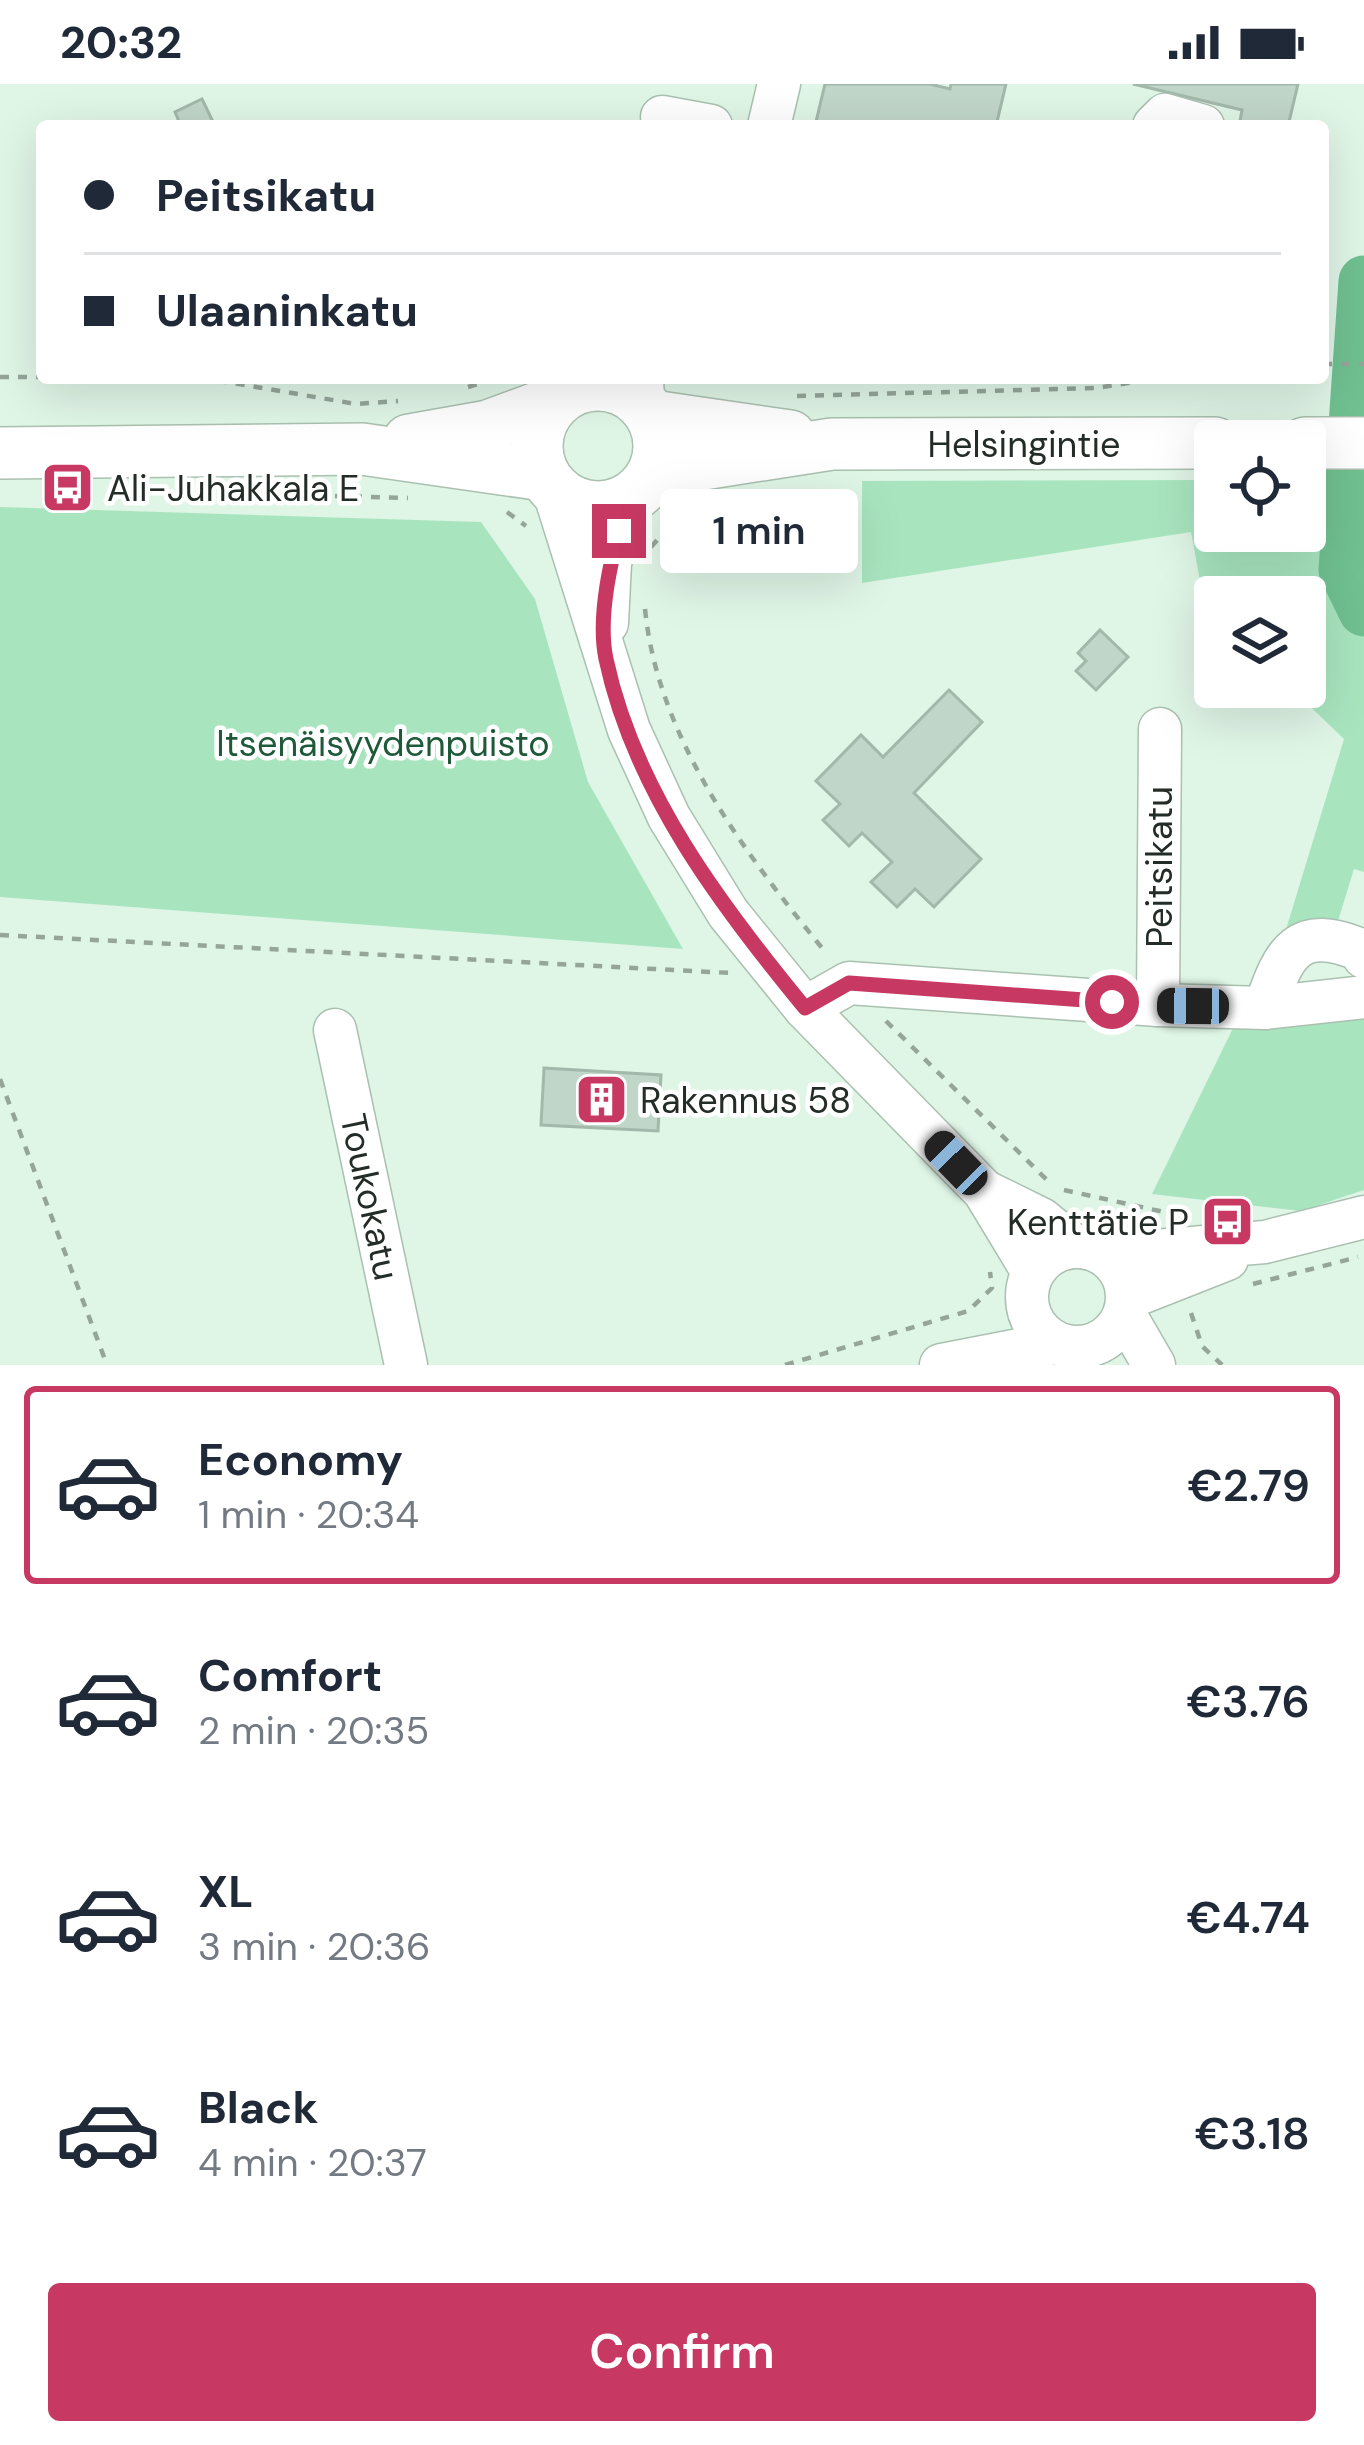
<!DOCTYPE html>
<meta charset="utf-8">
<style>
:root{--surface:#fff;--page:#f2f2f3;--text:#1f2937;--muted:#747a83;--line:#e0e1e3;--accent:#c73963}
body{margin:0;font-family:"DM Sans",sans-serif;background:var(--page);color:var(--text);height:100vh;display:flex;flex-direction:column;font-size:45px;white-space:nowrap}
*{box-sizing:border-box;margin:0}
p{font-size:39px;color:var(--muted)}
.icon{flex:none;width:66px;height:66px;fill:none;stroke:currentColor;stroke-width:2;stroke-linecap:round;stroke-linejoin:round}
.map{position:relative;height:1281px;overflow:hidden}
.panel{display:flex;flex-direction:column;background:var(--surface);flex:1}
.panel>*{flex:none}
.top-card{position:absolute;left:36px;top:36px;width:1293px;height:264px;border-radius:12px;box-shadow:0 12px 48px #0002;display:grid;align-content:center;height:264px;padding:0 48px;background:var(--surface)}
.fabs{position:absolute;left:1194px;top:336px;display:grid;gap:24px}
.fabs a{display:grid;place-items:center;width:132px;height:132px;border-radius:12px;background:var(--surface);box-shadow:0 12px 48px #0002;font-size:60px}
.end{position:absolute;width:54px;height:54px;margin:-27px;border:15px solid #c73963;background:#fff;box-shadow:0 0 0 6px #fff}
.from{border-radius:50%}
.bubble{position:absolute;height:84px;border-radius:12px;background:var(--surface);box-shadow:0 12px 48px #0002;font-size:39px;font-weight:600;line-height:84px;text-align:center}
.car{position:absolute;width:36px;height:72px;margin:-36px -18px;border-radius:15px;box-shadow:0 0 9px 3px #0007;background:linear-gradient(#222 24%,#8ab4d8 0 40%,#222 0 76%,#8ab4d8 0 86%,#222 0)}
.top-card b{display:flex;align-items:center;gap:42px;height:114px;font-size:45px}
.top-card b+b{border-top:3px solid var(--line)}
.top-card i{width:30px;height:30px;background:var(--text)}
ul{padding:21px 0 0;list-style:none}
li{display:flex;align-items:center;gap:36px;height:198px;margin:0 24px 18px;padding:0 24px;border:6px solid transparent;border-radius:12px}
li div{flex:1}
li b{display:block;font-size:45px}
li em{font-style:normal;font-weight:600}
li.active{border-color:var(--accent)}
li>.icon{width:108px;height:108px;stroke-width:1.5}
.button{display:flex;gap:24px;margin-top:auto;padding:24px 48px}
.button a{flex:1;height:138px;border-radius:12px;background:var(--accent);color:#fff;font-size:48px;font-weight:600;line-height:138px;text-align:center}
.status{display:flex;justify-content:space-between;align-items:center;height:84px;padding:0 60px;background:var(--surface);direction:ltr}
.status svg{height:33px;fill:currentColor}
.map>svg:first-child{display:block}
.green{fill:#a8e5bf}
.lines{fill:none;stroke-linecap:round;stroke-linejoin:round}
.river{stroke:#70c091;stroke-width:51}
.building{fill:#c0d6c8;stroke:#a2b8aa;stroke-width:3}
.minor-casing{stroke:#aac0b1;stroke-width:45}
.major-casing{stroke:#aac0b1;stroke-width:54}
.path{stroke:#95a59a;stroke-width:4.5;stroke-dasharray:9 9;stroke-linecap:butt}
.minor{stroke:#fff;stroke-width:42}
.major{stroke:#fff;stroke-width:51}
.route{stroke:#c73963;stroke-width:15}
.labels{text-anchor:middle;dominant-baseline:central;stroke-width:9;stroke-linejoin:round;paint-order:stroke}
.street-label{font-size:36px;fill:#242c27;stroke:#fff}
.poi-label{font-size:36px;fill:#242c27;stroke:#fff;text-anchor:start}
.park-label{font-size:36px;fill:#1e593a;stroke:#fff}
</style>
<div class="status"><b>20:32</b><svg viewBox="0 0 49 12"><path d="M0 12V9h3v3zM5 12V6h3v6zM10 12V3h3v9zM15 12V0h3v12zM26 1h20v11H26zM47 4h2v5h-2z"/></svg></div>
<div class="map">
<svg width="1364" height="1281" viewBox="0 0 1364 1281">
<rect width="100%" height="100%" fill="#dff5e6"/>
<g class="green">
<polygon points="1305,395 1327,395 1326,486 1339,531 1364,548 1364,788 1354,785 1338,837 1284,852 1344,655 1290,603 1305,603 1305,513 1215,513 1215,518 1201,502 1191,448 862,499 862,397 1215,396 1215,447 1305,447"/>
<polygon points="0,423 481,438 535,515 588,698 683,865 0,813"/>
<polygon points="1364,929 1364,1106 1301,1127 1152,1110 1237,936"/>
</g>
<g class="lines">
<polyline class="river" points="1364,197 1344,486 1364,527"/>
</g>
<g class="building">
<polygon points="825,0 930,0 950,5 951,0 1006,0 996,42 815,42"/>
<polygon points="1133,0 1298,0 1288,42 1239,42 1242,26"/>
<polygon points="202,15 215,42 181,42 175,28"/>
<polygon points="1100,546 1128,573 1096,606 1076,587 1086,577 1078,569"/>
<polygon points="949,606 982,638 914,709 981,775 934,823 915,805 897,823 871,798 892,778 862,749 849,762 823,736 840,720 816,697 861,651 883,673"/>
<polygon points="544,984 661,991 658,1047 541,1041"/>
</g>
<g class="lines">
<defs>
<g id="minor">
<polyline points="662,33 711,42"/>
<polyline points="769,42 779,0"/>
<polyline points="1154,42 1165,31 1203,42"/>
<polyline points="642,294 643,319"/>
<polyline points="553,404 629,646 669,733 728,829 805,924 984,1107 1033,1188"/>
<polyline points="607,539 610,479 627,416"/>
<polyline points="1158,921 1265,924 1364,913"/>
<polyline points="805,924 849,899 1158,921 1160,645"/>
<path d="M1265 924C1284 867 1298 840 1361 866L1364 873"/>
<polyline points="335,946 406,1281"/>
<polyline points="984,1107 1041,1135 1074,1162"/>
<circle cx="1077" cy="1213" r="50"/>
<polyline points="1106,1171 1265,1158 1364,1133"/>
<polyline points="1128,1214 1227,1175"/>
<polyline points="1125,1231 1154,1281"/>
<polyline points="941,1281 1055,1259"/>
</g>
<g id="major">
<circle cx="598" cy="362" r="61"/>
<polyline points="652,332 790,352"/>
<polyline points="409,356 488,342 556,317"/>
<polyline points="1305,359 1364,359"/>
<polyline points="0,369 362,365 544,391"/>
<polyline points="650,394 703,380 832,360 1215,359"/>
</g>
</defs>
<use href="#minor" class="minor-casing"/>
<use href="#major" class="major-casing"/>
<g class="path">
<polyline points="1323,280 1364,280"/>
<polyline points="0,293 42,293"/>
<polyline points="146,294 227,298 356,320 398,317"/>
<polyline points="468,303 491,296"/>
<polyline points="797,312 1096,304 1161,294"/>
<polyline points="227,409 408,414"/>
<polyline points="507,428 526,442"/>
<polyline points="651,463 683,427"/>
<path d="M645 525C658 656 746 771 827 870"/>
<polyline points="0,851 731,889"/>
<polyline points="886,937 1049,1098"/>
<polyline points="0,995 107,1281"/>
<polyline points="1064,1106 1164,1128"/>
<polyline points="1253,1200 1358,1173"/>
<polyline points="1191,1229 1202,1262 1222,1281"/>
<polyline points="785,1281 968,1227 992,1204 990,1188"/>
</g>
<use href="#minor" class="minor"/>
<use href="#major" class="major"/>
</g>
<g class="lines">
<path class="route" d="M619 447C609 484 598 537 606 575 634 707 721 822 805 924L849 899 1112 918"/>
</g>
<defs>
<symbol id="bus-square" viewBox="-11 -11 22 22"><rect x="-9" y="-9" width="18" height="18" rx="4" fill="#c73963" stroke="#fff"/><path d="M-5-6H5V4H4V6H2V4H-2V6H-4V4H-5ZM-3.5-4V0h7V-4ZM-3.5 1.2v1.5H-2V1.2ZM2 1.2v1.5H3.5V1.2Z" fill="#fff"/></symbol>
<symbol id="building-square" viewBox="-11 -11 22 22"><rect x="-9" y="-9" width="18" height="18" rx="4" fill="#c73963" stroke="#fff"/><path d="M-4-6H4V6H1V3H-1V6H-4ZM-2.5-4.3h1.7v1.8h-1.7ZM.8-4.3h1.7v1.8H.8ZM-2.5-1h1.7V.8h-1.7ZM.8-1h1.7V.8H.8Z" fill="#fff"/></symbol>
</defs>
<g fill-rule="evenodd">
<use href="#bus-square" x="38" y="374" width="59" height="59"/>
<use href="#building-square" x="572" y="986" width="59" height="59"/>
<use href="#bus-square" x="1198" y="1108" width="59" height="59"/>
</g>
<g class="labels">
<g class="street-label">
<text x="1024" y="360">Helsingintie</text>
<text transform="translate(1159 783) rotate(-90)">Peitsikatu</text>
<text transform="translate(370 1113) rotate(78)">Toukokatu</text>
</g>
<g class="poi-label">
<text x="107" y="404">Ali-Juhakkala E</text>
<text x="640" y="1016">Rakennus 58</text>
<text x="1189" y="1138" text-anchor="end">Kenttätie P</text>
</g>
<g class="park-label">
<text x="383" y="659">Itsenäisyydenpuisto</text>
</g>
</g>
</svg>
<div class="fabs">
<a><svg class="icon" aria-label="locate" viewBox="0 0 24 24"><circle cx="12" cy="12" r="6"/><path d="M12 2v4M12 18v4M2 12h4M18 12h4"/></svg></a>
<a><svg class="icon" aria-label="layers" viewBox="0 0 24 24"><path d="M12 4l9 5-9 5-9-5zM3 14l9 5 9-5"/></svg></a>
</div>
<i class="end from" style="left:1112px;top:918px"></i>
<i class="end" style="left:619px;top:447px"></i>
<div class="bubble" style="left:660px;top:405px;width:198px">1 min</div>
<i class="car" style="left:1193px;top:922px;rotate:271deg"></i>
<i class="car" style="left:956px;top:1079px;rotate:316deg"></i>
<div class="top-card">
<b><i class="from"></i>Peitsikatu</b>
<b><i></i>Ulaaninkatu</b>
</div>
</div>
<section class="panel">
<ul>
<li class="active"><svg class="icon" aria-label="car" viewBox="0 0 24 24"><path d="M5 17H2v-5l4-1 3-4h7l3 4 3 1v5h-3M9 17h6M6 11h13"/><circle cx="7" cy="17" r="2"/><circle cx="17" cy="17" r="2"/></svg><div><b>Economy</b><p>1 min · 20:34</p></div><em>€2.79</em></li>
<li><svg class="icon" aria-label="car" viewBox="0 0 24 24"><path d="M5 17H2v-5l4-1 3-4h7l3 4 3 1v5h-3M9 17h6M6 11h13"/><circle cx="7" cy="17" r="2"/><circle cx="17" cy="17" r="2"/></svg><div><b>Comfort</b><p>2 min · 20:35</p></div><em>€3.76</em></li>
<li><svg class="icon" aria-label="car" viewBox="0 0 24 24"><path d="M5 17H2v-5l4-1 3-4h7l3 4 3 1v5h-3M9 17h6M6 11h13"/><circle cx="7" cy="17" r="2"/><circle cx="17" cy="17" r="2"/></svg><div><b>XL</b><p>3 min · 20:36</p></div><em>€4.74</em></li>
<li><svg class="icon" aria-label="car" viewBox="0 0 24 24"><path d="M5 17H2v-5l4-1 3-4h7l3 4 3 1v5h-3M9 17h6M6 11h13"/><circle cx="7" cy="17" r="2"/><circle cx="17" cy="17" r="2"/></svg><div><b>Black</b><p>4 min · 20:37</p></div><em>€3.18</em></li>
</ul>
<div class="button"><a>Confirm</a></div>
</section>
